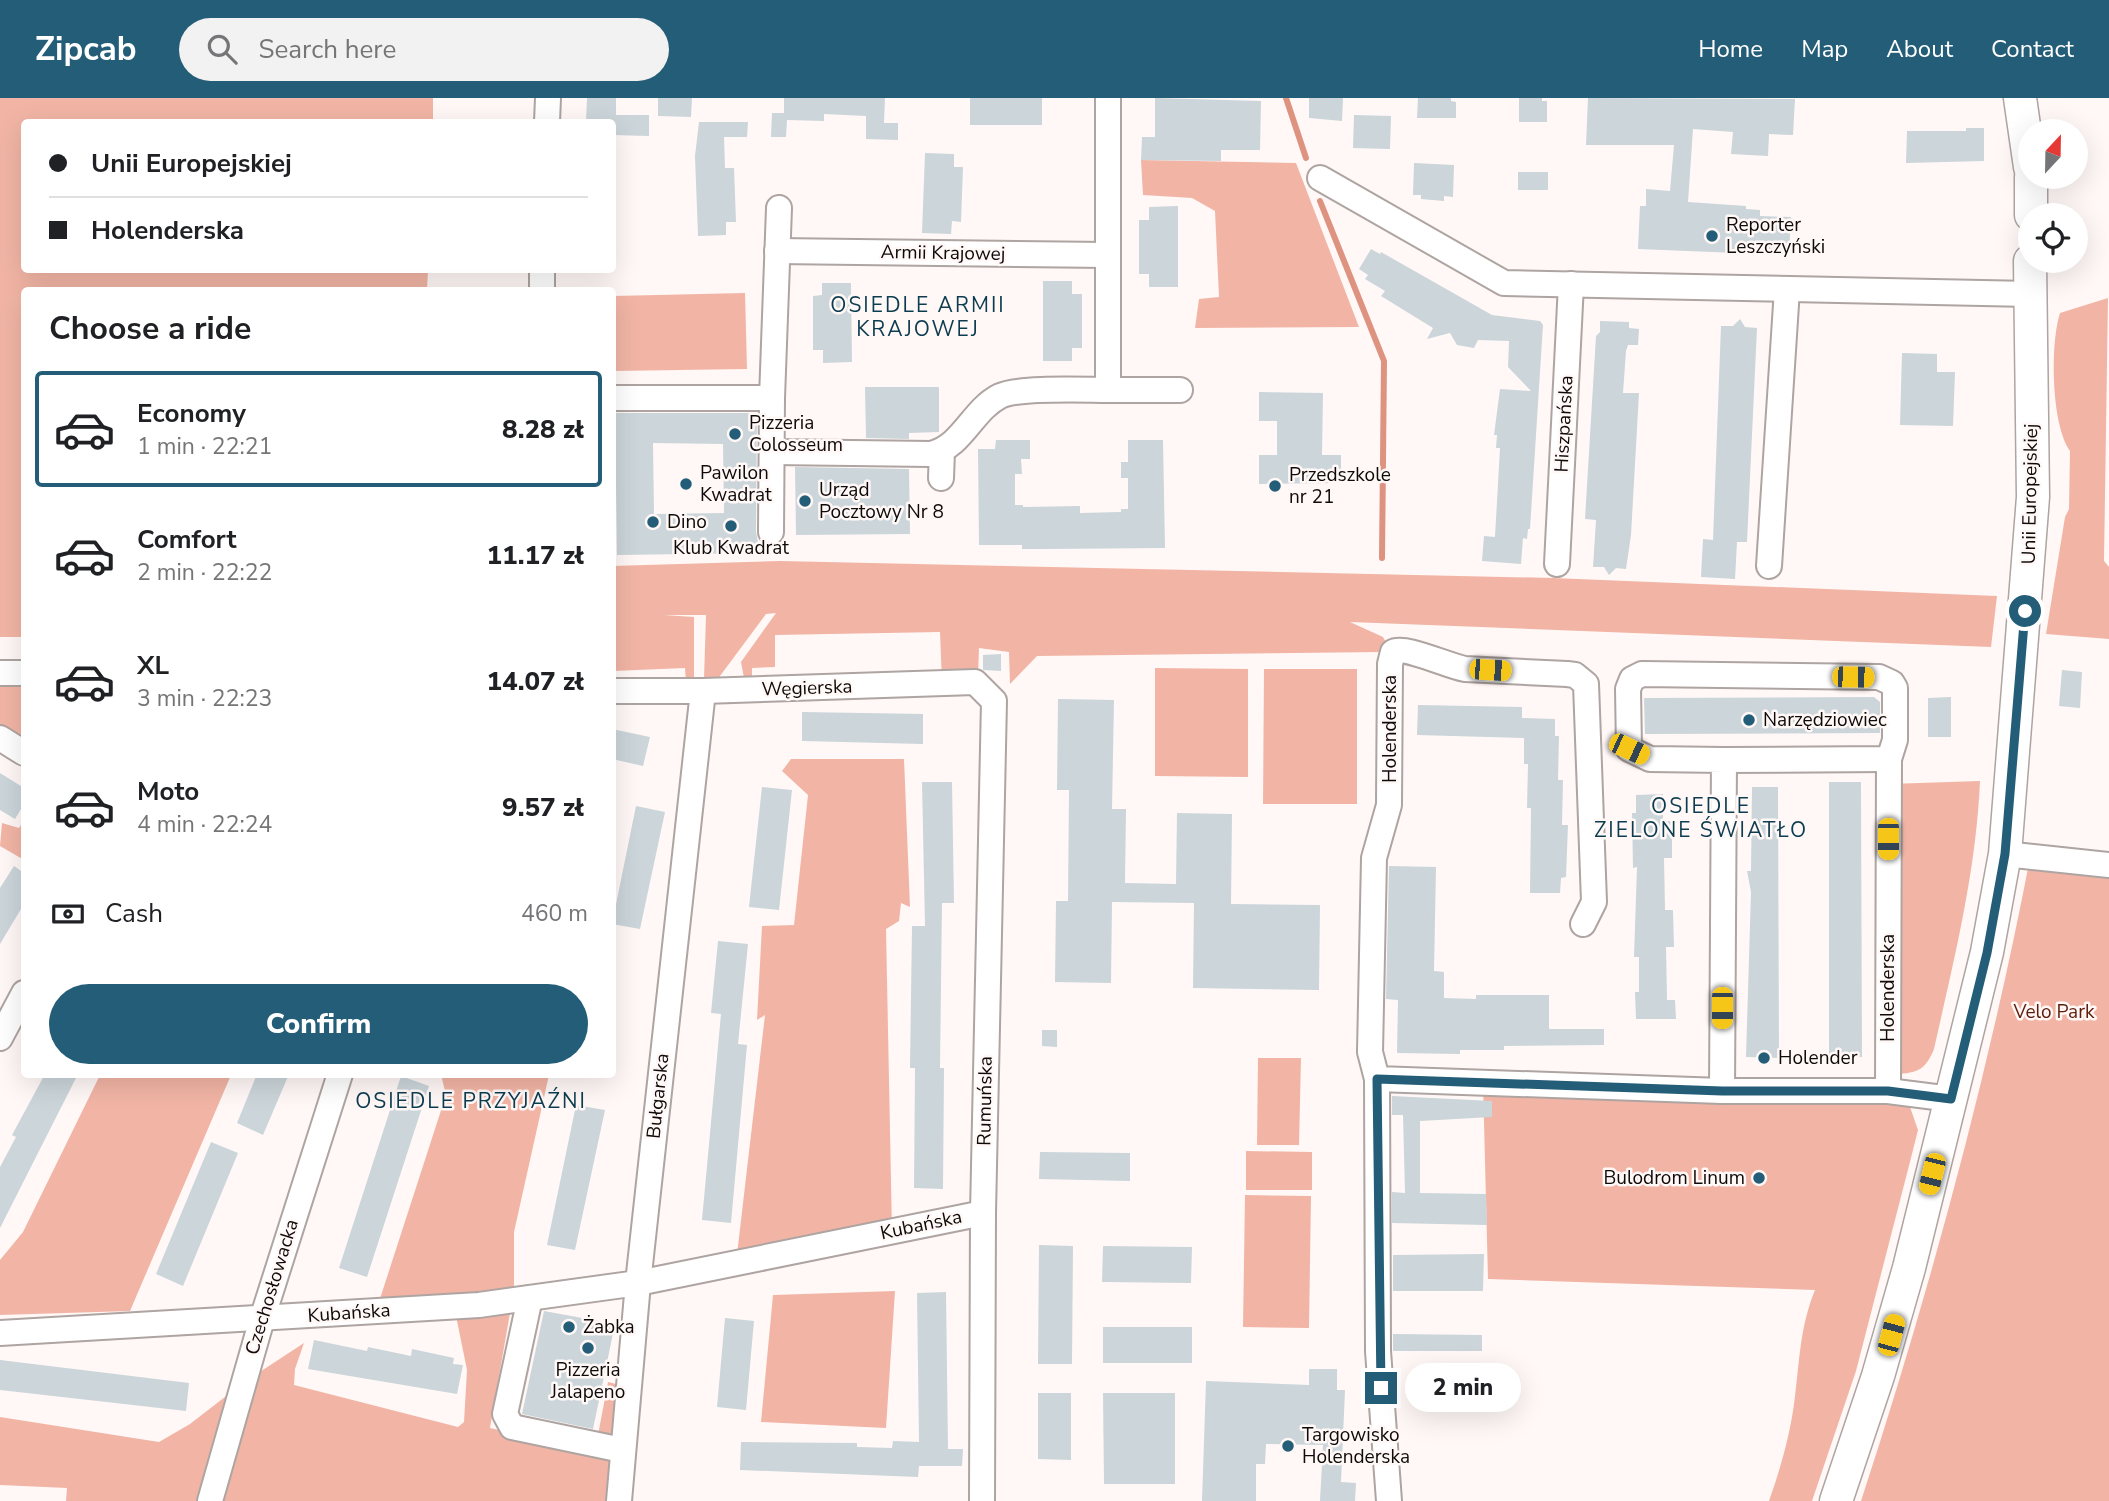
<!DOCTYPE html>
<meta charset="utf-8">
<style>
:root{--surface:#fff;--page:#f2f2f2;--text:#202124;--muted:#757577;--line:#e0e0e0;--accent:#245d77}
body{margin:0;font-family:"Nunito Sans",sans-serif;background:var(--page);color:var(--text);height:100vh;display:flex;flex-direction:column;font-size:26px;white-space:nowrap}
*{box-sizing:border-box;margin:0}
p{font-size:23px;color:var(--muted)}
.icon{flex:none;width:38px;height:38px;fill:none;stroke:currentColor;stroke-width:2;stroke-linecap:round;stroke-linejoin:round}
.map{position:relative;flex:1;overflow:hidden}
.side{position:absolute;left:21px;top:189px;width:595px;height:791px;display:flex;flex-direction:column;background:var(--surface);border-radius:7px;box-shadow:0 7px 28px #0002}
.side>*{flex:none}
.hud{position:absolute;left:21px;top:21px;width:595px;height:154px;border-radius:7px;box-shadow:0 7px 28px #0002;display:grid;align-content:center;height:154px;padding:0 28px;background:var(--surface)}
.needle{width:46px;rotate:22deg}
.tools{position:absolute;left:2018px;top:21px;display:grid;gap:14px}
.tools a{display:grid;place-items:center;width:70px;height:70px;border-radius:50%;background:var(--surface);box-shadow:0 7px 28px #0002;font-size:35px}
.end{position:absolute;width:32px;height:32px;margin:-16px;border:9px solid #245d77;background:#fff;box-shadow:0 0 0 4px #fff}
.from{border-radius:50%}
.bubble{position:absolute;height:49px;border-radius:24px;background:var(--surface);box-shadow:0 7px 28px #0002;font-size:23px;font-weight:800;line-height:49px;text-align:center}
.car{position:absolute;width:21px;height:42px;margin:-21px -10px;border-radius:9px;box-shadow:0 0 5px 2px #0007;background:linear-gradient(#f5c518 24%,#345 0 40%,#f5c518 0 76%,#345 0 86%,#f5c518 0)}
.hud b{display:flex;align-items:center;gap:24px;height:66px;font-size:26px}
.hud b+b{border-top:2px solid var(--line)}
.hud i{width:18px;height:18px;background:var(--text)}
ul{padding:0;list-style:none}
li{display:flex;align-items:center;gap:21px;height:116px;margin:0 14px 10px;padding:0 14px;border:4px solid transparent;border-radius:7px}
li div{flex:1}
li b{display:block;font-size:26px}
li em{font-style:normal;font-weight:800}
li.selected{border-color:var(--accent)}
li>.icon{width:63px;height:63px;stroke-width:1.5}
h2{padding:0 28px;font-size:32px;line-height:84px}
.pay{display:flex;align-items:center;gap:18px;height:77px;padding:0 28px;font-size:26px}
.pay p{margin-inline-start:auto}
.primary-button{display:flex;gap:14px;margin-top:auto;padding:14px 28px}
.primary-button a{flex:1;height:80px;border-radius:42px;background:var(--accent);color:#fff;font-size:28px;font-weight:800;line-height:80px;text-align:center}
header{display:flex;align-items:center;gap:42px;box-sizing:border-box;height:98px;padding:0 35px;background:var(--accent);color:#fff}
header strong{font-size:33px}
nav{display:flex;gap:38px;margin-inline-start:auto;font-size:24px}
.search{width:490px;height:63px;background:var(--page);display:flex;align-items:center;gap:18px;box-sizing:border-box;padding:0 24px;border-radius:38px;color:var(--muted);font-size:26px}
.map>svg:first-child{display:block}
.green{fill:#f2b5a5}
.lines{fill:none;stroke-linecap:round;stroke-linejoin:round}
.stream{stroke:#dd937f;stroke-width:6}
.building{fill:#cbd5da;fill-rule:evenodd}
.minor-casing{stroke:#aea4a1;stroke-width:28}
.major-casing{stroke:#aea4a1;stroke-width:35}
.minor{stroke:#fff;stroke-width:24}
.major{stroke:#fff;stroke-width:32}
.route{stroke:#245d77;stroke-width:9}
.poi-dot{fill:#245d77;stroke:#fff8f6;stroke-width:2.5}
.labels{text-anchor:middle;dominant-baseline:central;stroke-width:5;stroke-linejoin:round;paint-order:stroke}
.poi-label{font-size:19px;fill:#0e0a0a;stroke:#fff8f6;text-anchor:start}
.street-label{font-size:19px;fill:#0e0a0a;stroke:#fff8f6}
.park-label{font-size:19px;fill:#5e1c0a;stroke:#fff8f6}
.neighbourhood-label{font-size:21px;letter-spacing:2px;fill:#0c3c50;stroke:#fff8f6}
</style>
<header>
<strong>Zipcab</strong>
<div class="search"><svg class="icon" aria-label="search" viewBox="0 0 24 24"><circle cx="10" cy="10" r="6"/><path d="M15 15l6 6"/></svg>Search here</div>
<nav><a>Home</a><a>Map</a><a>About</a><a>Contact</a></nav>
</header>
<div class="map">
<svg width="2109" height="1403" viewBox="0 0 2109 1403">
<rect width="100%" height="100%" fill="#fff8f6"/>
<g class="green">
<polygon points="0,0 433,0 433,24 24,24 24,172 428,172 427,192 24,192 24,539 0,539"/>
<polygon points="1141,62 1296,65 1359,229 1195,230 1199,201 1219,199 1215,113 1192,100 1143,97"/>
<polygon points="745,195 747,271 613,273 613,198"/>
<path d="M2108 200 2104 463 2109 469V541L2046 536 2065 419 2069 411 2070 353C2051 326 2050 246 2060 215Z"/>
<polygon points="780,463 1553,480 1997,498 1991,549 1350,524 1383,539 1388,548 1383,554 1037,558 1010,586 1009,554 979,550 978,578 942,585 940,534 775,537 775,569 752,570 752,583 744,580 741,564 776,515 766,516 717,582 704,581 706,517 664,517 694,519 694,584 686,585 685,570 613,573 612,468"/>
<polygon points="1155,570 1248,571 1248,679 1155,678"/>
<polygon points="1264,571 1357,571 1357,706 1263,706"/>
<polygon points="0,575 24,575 24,655 0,640"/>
<polygon points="791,661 904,661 910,809 901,805 899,823 886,831 892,1133 736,1165 765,917 757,922 762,828 794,827 808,697 782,673"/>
<path d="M1980 683C1976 775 1954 862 1934 951 1926 970 1920 974 1900 976L1889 686Z"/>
<polygon points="24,722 24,762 0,748 2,725 19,730"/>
<path d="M2030 760 2109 767V1403H1861C1930 1192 1988 978 2030 760Z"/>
<polygon points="1258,960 1301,960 1299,1047 1257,1047"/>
<polygon points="100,977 231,977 130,1213 0,1217 0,1162 23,1134"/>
<polygon points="441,977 549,977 514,1134 514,1192 490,1330 611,1357 610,1403 66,1403 67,1390 0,1387 0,1319 159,1344 190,1326 243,1285 304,1245 295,1271 294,1287 458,1329 464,1324 467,1272 454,1208 376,1213 446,997"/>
<path d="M1483 985 1913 995 1910 1009 1918 1032 1912 1056 1856 1273 1812 1403H1769C1781 1369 1791 1334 1795 1298 1800 1259 1800 1229 1815 1192L1488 1181Z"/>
<polygon points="1246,1053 1312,1054 1312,1092 1246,1092"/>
<polygon points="1245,1097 1311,1098 1309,1230 1243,1229"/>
<polygon points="895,1193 886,1330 761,1324 773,1197"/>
<polygon points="608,1284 616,1286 612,1336 598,1337"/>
</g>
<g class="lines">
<g class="stream">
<polyline points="1286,0 1306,60"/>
<polyline points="1320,103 1384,263 1382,460"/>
</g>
</g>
<g class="building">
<polygon points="587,0 616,0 616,17 649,17 649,38 612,37 612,24 586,24"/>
<polygon points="658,0 692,0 691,19 658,18"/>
<polygon points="784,0 885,0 884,25 898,25 898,42 866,41 866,18 824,16 824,23 787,22 786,39 771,39 772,15 784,15"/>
<rect x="970" y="0" width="72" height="27"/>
<polygon points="1155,0 1261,3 1260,52 1221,52 1221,63 1141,62 1142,39 1155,39"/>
<polygon points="1309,0 1343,0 1342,23 1309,20"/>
<polygon points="1418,0 1451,0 1451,3 1456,4 1456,20 1417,20"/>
<polygon points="1519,0 1542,0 1542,3 1547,3 1547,24 1519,24"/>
<polygon points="1588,0 1795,1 1793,37 1769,36 1768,58 1731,56 1733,34 1693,31 1688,104 1746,108 1746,111 1760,112 1760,118 1791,119 1789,157 1638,151 1640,108 1646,108 1646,91 1670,93 1674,47 1586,47"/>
<polygon points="1354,17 1391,18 1390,51 1353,50"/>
<polygon points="699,24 748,24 747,39 724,39 725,70 734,70 736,124 726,124 726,137 698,138 695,58"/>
<polygon points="1966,30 1984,30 1984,63 1906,65 1907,33 1966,33"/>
<polygon points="925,55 954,56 954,69 963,69 961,124 952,123 951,136 922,135"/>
<polygon points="1414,65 1454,67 1453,99 1444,98 1444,103 1421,101 1421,97 1413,97"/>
<rect x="1518" y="74" width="30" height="18"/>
<polygon points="1178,108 1178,189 1149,189 1149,176 1139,176 1139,122 1149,122 1149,109"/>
<polygon points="1371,151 1380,156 1381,154 1492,217 1540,223 1543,227 1530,431 1528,431 1527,441 1523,440 1521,466 1482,463 1484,438 1495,439 1500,350 1496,350 1497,337 1494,337 1500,291 1531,293 1508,269 1509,243 1478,242 1474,250 1457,247 1450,235 1427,241 1433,230 1381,198 1385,193 1365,181 1368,177 1359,171"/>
<polygon points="1043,183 1072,183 1072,196 1082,196 1082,250 1072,250 1072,263 1043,263"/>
<polygon points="822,185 851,185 852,264 823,265 823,252 813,252 813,198 822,197"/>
<polygon points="1740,221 1745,229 1757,230 1747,444 1737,444 1735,481 1701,479 1703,441 1713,442 1721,228 1733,228"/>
<polygon points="1600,223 1629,224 1629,230 1639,231 1638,247 1628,247 1626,253 1623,295 1639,295 1631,437 1626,471 1616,470 1609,477 1604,469 1593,469 1596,422 1585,421 1596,238 1600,234"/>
<polygon points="1902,255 1937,256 1937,274 1955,274 1953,328 1900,327"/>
<polygon points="865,289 939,289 939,334 909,335 909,341 866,340"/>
<polygon points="1259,294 1323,295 1322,357 1341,357 1341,385 1259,386 1259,357 1277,357 1277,323 1259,323"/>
<path d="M615 315H757L756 434 760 455 617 457ZM653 345 723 346 724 415 654 416Z"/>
<polygon points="996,342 1030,342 1030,361 1021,361 1022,376 1015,376 1015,407 1023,407 1023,409 1080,408 1080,415 1121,414 1121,411 1128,411 1128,380 1121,380 1121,364 1128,364 1128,342 1163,342 1165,450 1044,451 1022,451 1022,447 979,447 978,351 995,351"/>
<polygon points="795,369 909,371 910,436 796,437"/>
<polygon points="1001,556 1001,573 983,572 983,557"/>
<polygon points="2062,572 2082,574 2080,610 2059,608"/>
<polygon points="1874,599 1880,604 1880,635 1645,636 1644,600"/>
<polygon points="1951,599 1951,639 1928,639 1928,600"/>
<polygon points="1058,601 1114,602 1112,711 1126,711 1125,785 1176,786 1177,715 1232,716 1231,806 1320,807 1319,892 1193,890 1194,805 1112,804 1111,885 1055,884 1056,803 1068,803 1069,692 1057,692"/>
<polygon points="1418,607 1522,609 1522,620 1555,621 1555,638 1559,638 1558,682 1563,682 1562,727 1568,727 1566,779 1561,780 1560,795 1530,795 1531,710 1527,710 1528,666 1524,666 1524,640 1417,637"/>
<polygon points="802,614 923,616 923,646 802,643"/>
<polygon points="612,631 650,639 643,668 612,661"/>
<polygon points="0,675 24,690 24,706 15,721 0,712"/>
<polygon points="922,684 952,684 954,805 942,805 940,970 944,970 943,1091 914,1090 915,970 910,970 912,828 925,828"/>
<polygon points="1829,684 1861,684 1862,959 1829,960"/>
<polygon points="762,689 792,692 779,812 749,809"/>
<polygon points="1752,689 1778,689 1779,960 1746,959 1751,794 1747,773 1751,773"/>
<polygon points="1663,696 1663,723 1672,723 1672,760 1664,760 1665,812 1673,812 1674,849 1666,849 1667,902 1675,902 1676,921 1636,921 1635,894 1639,894 1639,859 1634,859 1637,769 1633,770 1632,715 1636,715 1636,697"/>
<polygon points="636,708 665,714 640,831 612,826"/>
<polygon points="14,768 24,775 24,806 0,846 0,790"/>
<polygon points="1389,768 1436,769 1434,873 1444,874 1444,900 1476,901 1476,897 1549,897 1549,931 1604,931 1604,947 1504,948 1504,952 1460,952 1460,956 1397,955 1398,902 1386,901"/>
<polygon points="718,843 748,846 738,946 747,947 731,1125 702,1122 721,916 711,915"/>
<polygon points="1042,932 1057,932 1057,949 1042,948"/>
<polygon points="45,976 78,976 0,1130 0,1069 16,1039 12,1037"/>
<polygon points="257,976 289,976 263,1037 237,1025"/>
<polygon points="401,978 429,988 367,1179 339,1170"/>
<polygon points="1392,998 1492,1003 1492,1019 1420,1023 1420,1095 1486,1096 1487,1127 1392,1125 1392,1094 1405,1095 1403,1017 1392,1017"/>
<polygon points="576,1007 605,1012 575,1152 547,1147"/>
<polygon points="211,1044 238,1055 183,1188 156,1176"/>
<polygon points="1040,1054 1130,1055 1130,1083 1039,1081"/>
<polygon points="1039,1147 1073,1148 1072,1266 1038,1266"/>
<polygon points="1103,1148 1192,1149 1191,1185 1102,1184"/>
<polygon points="1484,1156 1483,1193 1393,1193 1393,1157"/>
<polygon points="946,1194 948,1351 963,1351 962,1368 919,1368 918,1379 740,1372 741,1344 857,1345 857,1349 892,1350 893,1343 919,1344 917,1195"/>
<polygon points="544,1213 615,1226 593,1331 522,1316"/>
<polygon points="725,1220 754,1223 746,1312 717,1309"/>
<rect x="1103" y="1229" width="89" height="36"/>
<polygon points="1393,1236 1482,1237 1482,1253 1393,1253"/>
<polygon points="314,1242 367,1253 368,1249 411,1258 412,1251 454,1260 453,1266 463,1267 457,1296 308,1271"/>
<polygon points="0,1262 189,1285 186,1313 0,1292"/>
<polygon points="1309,1271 1337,1271 1337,1292 1345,1292 1341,1384 1356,1385 1355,1403 1320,1403 1323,1347 1266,1346 1265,1366 1256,1366 1256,1403 1202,1403 1206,1283 1309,1287"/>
<polygon points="1038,1295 1071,1295 1071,1362 1038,1361"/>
<polygon points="1103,1295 1175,1295 1175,1386 1104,1386"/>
</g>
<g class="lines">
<defs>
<g id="minor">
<polyline points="547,24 548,0"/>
<polyline points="1320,80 1504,185 2030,196"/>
<polyline points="777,153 1108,157"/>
<polyline points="542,192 542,172"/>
<polyline points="1108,292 1180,292"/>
<polyline points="612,300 772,300 771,434"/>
<polyline points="772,300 779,110"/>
<path d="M772 354 931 356C963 348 972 312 1000 298 1019 289 1084 292 1108 292V0"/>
<polyline points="941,380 942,353"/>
<polyline points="1557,466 1571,186"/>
<polyline points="1769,468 1787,191"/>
<polyline points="0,575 24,575"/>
<polyline points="612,593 703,593 975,584 994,603 983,1115 982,1403"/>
<polyline points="0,640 24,655"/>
<polyline points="2005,756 2109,767"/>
<path d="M1583 826 1594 804 1586 586 1575 577 1567 576 1465 571C1448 568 1404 547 1393 554L1390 566 1389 707 1374 760 1370 954 1377 981 1722 993H1888L1951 1001"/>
<polyline points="0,940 24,895"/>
<polyline points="1377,981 1378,1253 1389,1403"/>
<polyline points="1722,993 1724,662 1889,661 1895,642 1895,590 1892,585 1879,579 1642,576 1632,581 1628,591 1629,651 1650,661 1724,662"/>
<polyline points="1888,993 1889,661"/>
<polyline points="530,1200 505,1316 512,1329 622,1352"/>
<polyline points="0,1235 479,1207 638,1185 983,1115"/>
<polyline points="210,1403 262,1221 340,976"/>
<polyline points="619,1403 638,1185 703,593"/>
</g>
<g id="major">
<polyline points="2020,0 2030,69"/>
<polyline points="2031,117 2031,79"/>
<polyline points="1836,1403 1878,1278 1909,1170 1987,854 2005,756 2033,399 2030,163"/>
</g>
</defs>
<use href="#minor" class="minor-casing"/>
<use href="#major" class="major-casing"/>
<use href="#minor" class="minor"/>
<use href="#major" class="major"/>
</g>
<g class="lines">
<polyline class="route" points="1381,1290 1377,981 1722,993 1888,993 1951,1001 1987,855 2005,756 2025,513"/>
</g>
<g class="poi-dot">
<circle cx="1712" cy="138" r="7"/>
<circle cx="735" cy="336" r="7"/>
<circle cx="686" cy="386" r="7"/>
<circle cx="1275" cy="388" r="7"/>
<circle cx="805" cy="403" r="7"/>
<circle cx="653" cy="424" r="7"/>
<circle cx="731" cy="428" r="7"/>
<circle cx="1749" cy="622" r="7"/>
<circle cx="1764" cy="960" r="7"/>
<circle cx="1759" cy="1080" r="7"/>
<circle cx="569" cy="1229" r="7"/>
<circle cx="588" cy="1250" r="7"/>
<circle cx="1288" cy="1348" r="7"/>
</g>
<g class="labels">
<g class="poi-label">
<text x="1726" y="127">Reporter<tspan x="1726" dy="22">Leszczyński</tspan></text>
<text x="749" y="325">Pizzeria<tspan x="749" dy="22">Colosseum</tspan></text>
<text x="700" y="375">Pawilon<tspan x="700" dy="22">Kwadrat</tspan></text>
<text x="1289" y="377">Przedszkole<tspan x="1289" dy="22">nr 21</tspan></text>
<text x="819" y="392">Urząd<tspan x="819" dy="22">Pocztowy Nr 8</tspan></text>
<text x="667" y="424">Dino</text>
<text x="731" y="450" text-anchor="middle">Klub Kwadrat</text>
<text x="1763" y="622">Narzędziowiec</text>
<text x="1778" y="960">Holender</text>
<text x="1745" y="1080" text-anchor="end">Bulodrom Linum</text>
<text x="583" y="1229">Żabka</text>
<text x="588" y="1272" text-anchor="middle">Pizzeria<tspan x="588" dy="22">Jalapeno</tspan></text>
<text x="1302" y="1337">Targowisko<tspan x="1302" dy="22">Holenderska</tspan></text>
</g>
<g class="street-label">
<text transform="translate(943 155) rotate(1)">Armii Krajowej</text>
<text transform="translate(1564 326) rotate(-87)">Hiszpańska</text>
<text transform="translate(2030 396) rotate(-89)">Unii Europejskiej</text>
<text transform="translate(807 590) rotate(-2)">Węgierska</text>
<text transform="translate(1390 631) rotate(-90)">Holenderska</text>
<text transform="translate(1888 890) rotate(-90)">Holenderska</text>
<text transform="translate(658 998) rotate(-84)">Bułgarska</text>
<text transform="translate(985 1003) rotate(-89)">Rumuńska</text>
<text transform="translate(921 1127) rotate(-12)">Kubańska</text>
<text transform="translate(272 1189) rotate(-73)">Czechosłowacka</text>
<text transform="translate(349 1215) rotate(-4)">Kubańska</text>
</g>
<g class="park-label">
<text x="2054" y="914">Velo Park</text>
</g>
<g class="neighbourhood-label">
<text x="918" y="207">OSIEDLE ARMII<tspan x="918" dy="24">KRAJOWEJ</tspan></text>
<text x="1701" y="708">OSIEDLE<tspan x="1701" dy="24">ZIELONE ŚWIATŁO</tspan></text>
<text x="471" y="1003">OSIEDLE PRZYJAŹNI</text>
</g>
</g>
</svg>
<div class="tools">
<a><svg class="needle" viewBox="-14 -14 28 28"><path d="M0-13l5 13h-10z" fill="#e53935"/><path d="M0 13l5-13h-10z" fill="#757577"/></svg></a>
<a><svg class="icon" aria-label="locate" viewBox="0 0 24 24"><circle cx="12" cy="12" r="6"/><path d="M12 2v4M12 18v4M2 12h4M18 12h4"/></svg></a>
</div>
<i class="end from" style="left:2025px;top:513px"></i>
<i class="end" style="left:1381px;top:1290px"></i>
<div class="bubble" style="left:1405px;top:1265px;width:116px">2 min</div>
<i class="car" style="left:1490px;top:572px;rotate:93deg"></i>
<i class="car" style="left:1853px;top:579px;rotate:91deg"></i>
<i class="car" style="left:1629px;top:651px;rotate:115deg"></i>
<i class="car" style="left:1888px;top:741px;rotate:180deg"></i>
<i class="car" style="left:1722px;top:910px;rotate:180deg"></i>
<i class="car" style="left:1932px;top:1076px;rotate:194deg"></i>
<i class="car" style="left:1891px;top:1237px;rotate:15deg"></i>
<div class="hud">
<b><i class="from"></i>Unii Europejskiej</b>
<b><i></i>Holenderska</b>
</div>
<section class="side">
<h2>Choose a ride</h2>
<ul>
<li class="selected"><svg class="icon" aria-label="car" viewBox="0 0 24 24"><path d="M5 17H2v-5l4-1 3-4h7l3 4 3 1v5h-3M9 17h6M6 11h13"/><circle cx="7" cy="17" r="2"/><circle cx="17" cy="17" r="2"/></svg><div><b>Economy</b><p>1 min · 22:21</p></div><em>8.28 zł</em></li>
<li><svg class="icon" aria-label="car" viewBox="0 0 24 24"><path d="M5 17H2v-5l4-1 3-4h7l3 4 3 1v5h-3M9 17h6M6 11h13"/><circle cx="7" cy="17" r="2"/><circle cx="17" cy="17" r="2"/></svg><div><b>Comfort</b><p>2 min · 22:22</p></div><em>11.17 zł</em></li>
<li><svg class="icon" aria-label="car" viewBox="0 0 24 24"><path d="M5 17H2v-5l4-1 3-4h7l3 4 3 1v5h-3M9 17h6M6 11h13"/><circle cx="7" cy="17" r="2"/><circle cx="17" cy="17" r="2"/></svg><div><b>XL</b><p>3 min · 22:23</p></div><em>14.07 zł</em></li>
<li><svg class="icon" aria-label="car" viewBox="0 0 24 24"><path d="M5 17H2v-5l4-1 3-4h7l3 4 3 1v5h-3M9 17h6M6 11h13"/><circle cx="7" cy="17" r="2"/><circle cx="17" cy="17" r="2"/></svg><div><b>Moto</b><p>4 min · 22:24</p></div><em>9.57 zł</em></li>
</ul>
<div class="pay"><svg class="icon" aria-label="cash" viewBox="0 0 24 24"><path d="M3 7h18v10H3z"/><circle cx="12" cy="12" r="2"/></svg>Cash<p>460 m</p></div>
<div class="primary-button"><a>Confirm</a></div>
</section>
</div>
